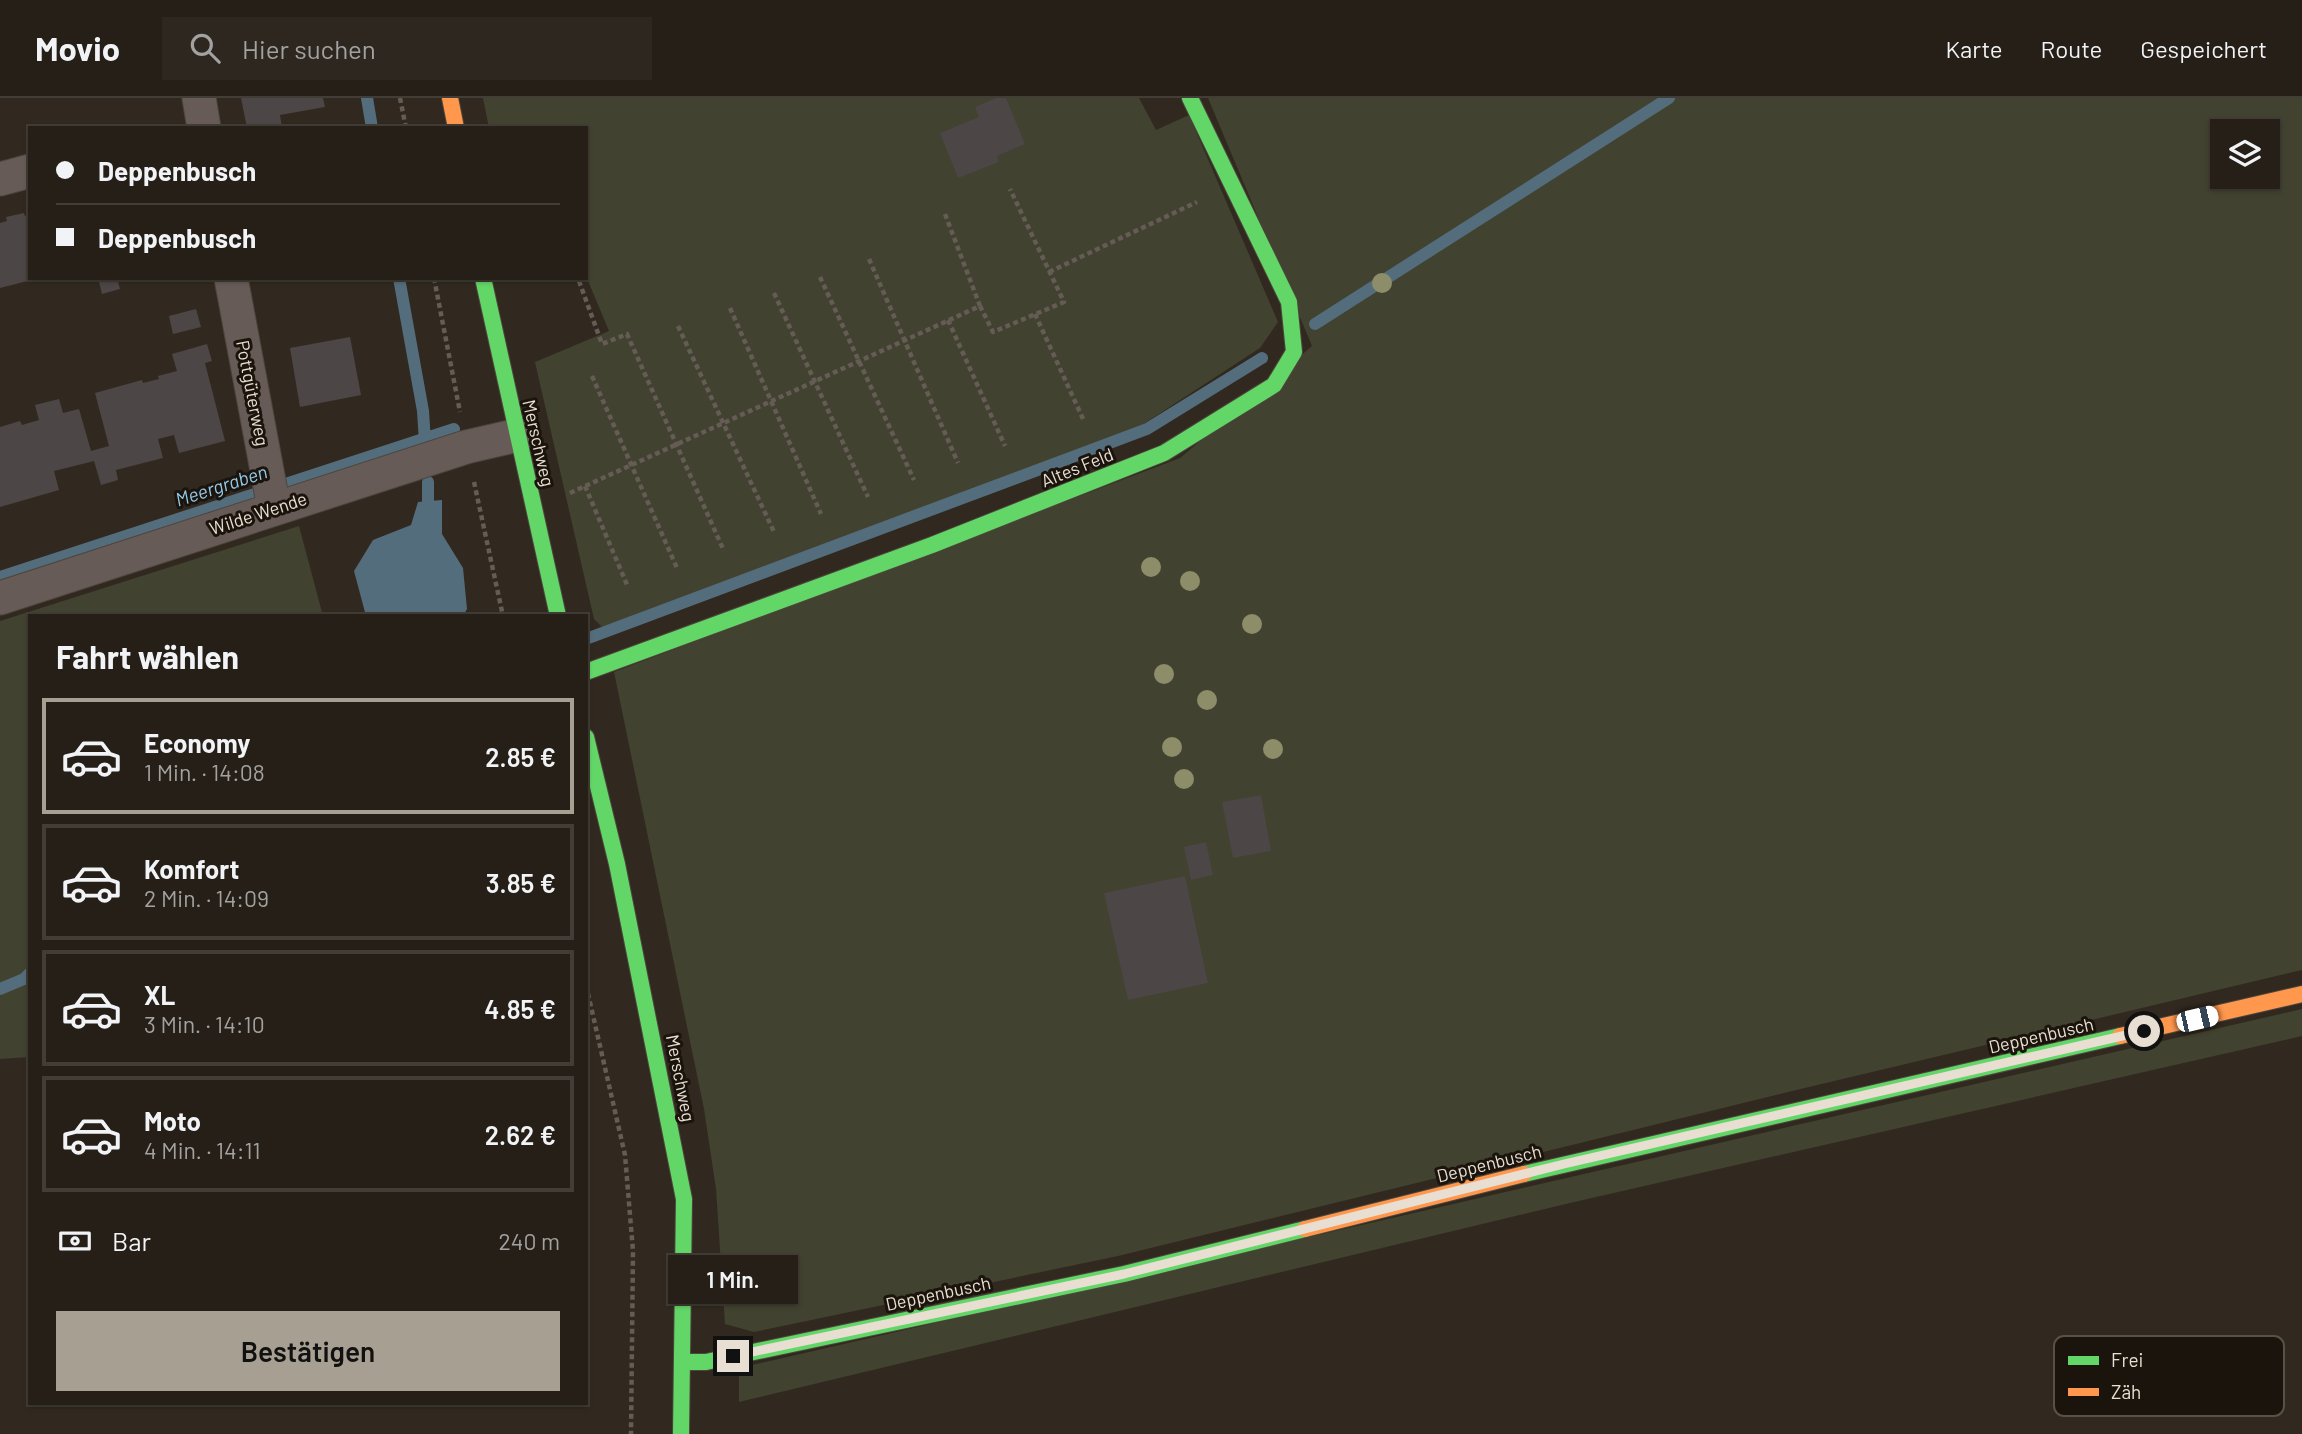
<!DOCTYPE html>
<html lang="de">
<meta charset="utf-8">
<style>
:root{--surface:#251f17;--page:#2d2720;--text:#f1f3f6;--muted:#a3a2a1;--line:#423d36;--accent:#a89f93}
body{margin:0;font-family:Barlow,sans-serif;background:var(--page);color:var(--text);height:100vh;display:flex;flex-direction:column;font-size:26px;white-space:nowrap}
*{box-sizing:border-box;margin:0}
p{font-size:23px;color:var(--muted)}
.icon{flex:none;width:38px;height:38px;fill:none;stroke:currentColor;stroke-width:2;stroke-linecap:round;stroke-linejoin:round}
.map{position:relative;flex:1;overflow:hidden}
.panel{position:absolute;left:28px;top:516px;width:560px;height:791px;display:flex;flex-direction:column;background:var(--surface);border-radius:0px;box-shadow:0 2px 5px #0004,0 0 0 2px var(--line)}
.panel>*{flex:none}
.guide{position:absolute;left:28px;top:28px;width:560px;height:154px;border-radius:0px;box-shadow:0 2px 5px #0004,0 0 0 2px var(--line);display:grid;align-content:center;height:154px;padding:0 28px;background:var(--surface)}
.controls{position:absolute;left:2210px;top:21px;display:grid;gap:14px}
.controls a{display:grid;place-items:center;width:70px;height:70px;border-radius:0px;background:var(--surface);box-shadow:0 2px 5px #0004,0 0 0 2px var(--line);font-size:35px}
.end{position:absolute;width:32px;height:32px;margin:-16px;border:9px solid #e8ded2;background:#111;box-shadow:0 0 0 4px #111}
.from{border-radius:50%}
.bubble{position:absolute;height:49px;border-radius:0px;background:var(--surface);box-shadow:0 2px 5px #0004,0 0 0 2px var(--line);font-size:23px;font-weight:600;line-height:49px;text-align:center}
.car{position:absolute;width:21px;height:42px;margin:-21px -10px;border-radius:9px;box-shadow:0 0 5px 2px #0007;background:linear-gradient(#fff 24%,#345 0 40%,#fff 0 76%,#345 0 86%,#fff 0)}
.guide b{display:flex;align-items:center;gap:24px;height:66px;font-size:26px}
.guide b+b{border-top:2px solid var(--line)}
.guide i{width:18px;height:18px;background:var(--text)}
ul{padding:0;list-style:none}
li{display:flex;align-items:center;gap:21px;height:116px;margin:0 14px 10px;padding:0 14px;border:4px solid var(--line);border-radius:0px}
li div{flex:1}
li b{display:block;font-size:26px}
li em{font-style:normal;font-weight:600}
li.selected{border-color:var(--accent)}
li>.icon{width:63px;height:63px;stroke-width:1.5}
h2{padding:0 28px;font-size:32px;line-height:84px}
.pay{display:flex;align-items:center;gap:18px;height:77px;padding:0 28px;font-size:26px}
.pay p{margin-inline-start:auto}
.cta{display:flex;gap:14px;margin-top:auto;padding:14px 28px}
.cta a{flex:1;height:80px;border-radius:0px;background:var(--accent);color:#111;font-size:28px;font-weight:600;line-height:80px;text-align:center}
header{display:flex;align-items:center;gap:42px;box-sizing:border-box;height:98px;padding:0 35px;background:var(--surface);border-bottom:2px solid var(--line)}
header strong{font-size:33px}
nav{display:flex;gap:38px;margin-inline-start:auto;font-size:24px}
.search{width:490px;height:63px;background:var(--page);display:flex;align-items:center;gap:18px;box-sizing:border-box;padding:0 24px;border-radius:0px;color:var(--muted);font-size:26px}
.map>svg:first-child{display:block}
.green{fill:#41422f;fill-rule:evenodd}
.water{fill:#546d7d}
.lines{fill:none;stroke-linecap:round;stroke-linejoin:round}
.stream{stroke:#546d7d;stroke-width:12}
.building{fill:#4c4646}
.street-casing{stroke:#4d463d;stroke-width:35}
.fast-casing{stroke:#4d463d;stroke-width:18}
.slow-casing{stroke:#4d463d;stroke-width:18}
.path{stroke:#655c56;stroke-width:4.5;stroke-dasharray:5 3.5;stroke-linecap:butt}
.street{stroke:#675b57;stroke-width:33}
.fast{stroke:#63d668;stroke-width:16}
.slow{stroke:#ff974d;stroke-width:16}
.tree{fill:#8d8d6a}
.route{stroke:#e8ded2;stroke-width:9}
.labels{text-anchor:middle;dominant-baseline:central;stroke-width:6;stroke-linejoin:round;paint-order:stroke}
.street-label{font-size:18px;fill:#e8ded2;stroke:#1b140c}
.water-label{font-size:19px;font-style:italic;fill:#93caeb;stroke:#1b140c}
.key{fill:#1b140c;stroke:#585147;stroke-width:2}
.key-label{font-size:19px;fill:#e8ded2}
</style>
<header>
<strong>Movio</strong>
<div class="search"><svg class="icon" aria-label="search" viewBox="0 0 24 24"><circle cx="10" cy="10" r="6"/><path d="M15 15l6 6"/></svg>Hier suchen</div>
<nav><a>Karte</a><a>Route</a><a>Gespeichert</a></nav>
</header>
<div class="map">
<svg width="2302" height="1336" viewBox="0 0 2302 1336">
<rect width="100%" height="100%" fill="#31291f"/>
<g class="green">
<polygon points="483,0 1139,0 1156,32 1189,17 1278,224 1260,250 1142,327 602,529 594,521 535,264 609,233 586,178 586,30 489,30"/>
<path d="M1208 0H2302V872L1809 989 1118 1158 754 1234 725 1226 716 1091 704 1011 614 574 1180 360 1312 248ZM2222 33H2268V79H2222Z"/>
<polygon points="299,428 323,518 30,518 30,959 0,961 0,523"/>
<polygon points="2302,911 2302,938 1570,1105 739,1304 739,1270"/>
</g>
<polygon class="water" points="442,402 442,436 463,470 467,511 463,518 366,518 354,473 373,442 411,427 418,404"/>
<g class="lines">
<g class="stream">
<polyline points="367,0 372,30"/>
<polyline points="399,180 423,313 425,344"/>
<polyline points="1315,226 1669,0"/>
<polyline points="428,417 428,384"/>
<polyline points="0,479 454,331"/>
<polyline points="586,541 1147,331 1262,260"/>
<polyline points="0,891 24,881 30,875"/>
</g>
</g>
<g class="building">
<polygon points="241,0 323,0 325,9 280,17 282,30 247,30"/>
<polygon points="996,0 1006,0 1025,46 997,58 999,64 958,80 940,35 979,19 975,9"/>
<polygon points="24,115 25,118 30,117 30,180 35,181 0,190 0,125 7,123 6,119"/>
<polygon points="98,180 117,180 120,191 102,196"/>
<polygon points="196,211 201,229 173,236 169,218"/>
<polygon points="350,239 361,297 300,309 290,250"/>
<polygon points="207,246 212,263 205,265 225,343 179,355 174,337 158,341 163,360 116,372 118,382 101,387 92,356 94,363 54,373 59,392 0,409 0,329 20,323 22,327 39,322 35,307 59,301 63,315 79,311 91,353 109,348 95,295 142,282 143,285 159,281 158,278 177,273 172,256"/>
<polygon points="1261,697 1271,753 1233,760 1222,704"/>
<polygon points="1206,744 1213,777 1191,782 1184,749"/>
<polygon points="1185,778 1208,885 1128,902 1104,795"/>
</g>
<g class="lines">
<defs>
<g id="street">
<polyline points="199,0 204,30"/>
<polyline points="0,81 30,73"/>
<polyline points="231,180 274,410"/>
<polyline points="0,500 466,349 518,337"/>
</g>
<g id="fast">
<polyline points="483,180 558,518"/>
<polyline points="586,574 932,447 1164,355 1274,287 1294,254 1289,204 1190,0"/>
<polyline points="586,639 617,766 684,1101 681,1336"/>
<polyline points="1524,1076 2120,938"/>
<polyline points="683,1264 706,1264 1124,1176 1305,1131"/>
</g>
<g id="slow">
<polyline points="450,0 456,30"/>
<polyline points="2120,938 2302,896"/>
<polyline points="1305,1131 1524,1076"/>
</g>
</defs>
<use href="#street" class="street-casing"/>
<use href="#fast" class="fast-casing"/>
<use href="#slow" class="slow-casing"/>
<g class="path">
<polyline points="400,0 406,30"/>
<polyline points="869,161 958,365"/>
<polyline points="1049,174 1197,104"/>
<polyline points="820,179 914,382"/>
<polyline points="434,180 460,314"/>
<polyline points="579,183 602,246 627,236 724,453"/>
<polyline points="774,195 868,399"/>
<polyline points="980,208 993,234 1064,204 1010,91"/>
<polyline points="730,210 821,416"/>
<polyline points="1035,216 1084,323"/>
<polyline points="948,222 1005,348"/>
<polyline points="678,228 774,434"/>
<polyline points="592,278 677,470"/>
<polyline points="474,384 503,518"/>
<polyline points="585,388 628,489"/>
<polyline points="570,395 980,208 945,116"/>
<polyline points="586,887 625,1057 633,1153 631,1336"/>
</g>
<use href="#street" class="street"/>
<use href="#fast" class="fast"/>
<use href="#slow" class="slow"/>
</g>
<g class="tree">
<circle cx="1382" cy="185" r="10"/>
<circle cx="1151" cy="469" r="10"/>
<circle cx="1190" cy="483" r="10"/>
<circle cx="1252" cy="526" r="10"/>
<circle cx="1164" cy="576" r="10"/>
<circle cx="1207" cy="602" r="10"/>
<circle cx="1172" cy="649" r="10"/>
<circle cx="1273" cy="651" r="10"/>
<circle cx="1184" cy="681" r="10"/>
</g>
<g class="lines">
<polyline class="route" points="733,1258 1124,1176 1564,1066 2144,933"/>
</g>
<g class="labels">
<g class="street-label">
<text transform="translate(253 295) rotate(79)">Pottgüterweg</text>
<text transform="translate(539 345) rotate(77)">Merschweg</text>
<text transform="translate(1077 369) rotate(-22)">Altes Feld</text>
<text transform="translate(258 415) rotate(-18)">Wilde Wende</text>
<text transform="translate(2041 937) rotate(-13)">Deppenbusch</text>
<text transform="translate(681 980) rotate(79)">Merschweg</text>
<text transform="translate(1489 1065) rotate(-14)">Deppenbusch</text>
<text transform="translate(938 1195) rotate(-12)">Deppenbusch</text>
</g>
<g class="water-label">
<text transform="translate(221 387) rotate(-18)">Meergraben</text>
</g>
</g>
<rect x="2054" y="1238" width="230" height="80" rx="10" class="key"/>
<rect x="2068" y="1258" width="31" height="9" fill="#63d668"/>
<rect x="2068" y="1290" width="31" height="8" fill="#ff974d"/>
<g class="key-label">
<text x="2111" y="1269">Frei</text>
<text x="2111" y="1301">Zäh</text>
</g>
</svg>
<div class="controls">
<a><svg class="icon" aria-label="layers" viewBox="0 0 24 24"><path d="M12 4l9 5-9 5-9-5zM3 14l9 5 9-5"/></svg></a>
</div>
<i class="end from" style="left:2144px;top:933px"></i>
<i class="end" style="left:733px;top:1258px"></i>
<div class="bubble" style="left:668px;top:1157px;width:130px">1 Min.</div>
<i class="car" style="left:2197px;top:921px;rotate:77deg"></i>
<div class="guide">
<b><i class="from"></i>Deppenbusch</b>
<b><i></i>Deppenbusch</b>
</div>
<section class="panel">
<h2>Fahrt wählen</h2>
<ul>
<li class="selected"><svg class="icon" aria-label="car" viewBox="0 0 24 24"><path d="M5 17H2v-5l4-1 3-4h7l3 4 3 1v5h-3M9 17h6M6 11h13"/><circle cx="7" cy="17" r="2"/><circle cx="17" cy="17" r="2"/></svg><div><b>Economy</b><p>1 Min. · 14:08</p></div><em>2.85 €</em></li>
<li><svg class="icon" aria-label="car" viewBox="0 0 24 24"><path d="M5 17H2v-5l4-1 3-4h7l3 4 3 1v5h-3M9 17h6M6 11h13"/><circle cx="7" cy="17" r="2"/><circle cx="17" cy="17" r="2"/></svg><div><b>Komfort</b><p>2 Min. · 14:09</p></div><em>3.85 €</em></li>
<li><svg class="icon" aria-label="car" viewBox="0 0 24 24"><path d="M5 17H2v-5l4-1 3-4h7l3 4 3 1v5h-3M9 17h6M6 11h13"/><circle cx="7" cy="17" r="2"/><circle cx="17" cy="17" r="2"/></svg><div><b>XL</b><p>3 Min. · 14:10</p></div><em>4.85 €</em></li>
<li><svg class="icon" aria-label="car" viewBox="0 0 24 24"><path d="M5 17H2v-5l4-1 3-4h7l3 4 3 1v5h-3M9 17h6M6 11h13"/><circle cx="7" cy="17" r="2"/><circle cx="17" cy="17" r="2"/></svg><div><b>Moto</b><p>4 Min. · 14:11</p></div><em>2.62 €</em></li>
</ul>
<div class="pay"><svg class="icon" aria-label="cash" viewBox="0 0 24 24"><path d="M3 7h18v10H3z"/><circle cx="12" cy="12" r="2"/></svg>Bar<p>240 m</p></div>
<div class="cta"><a>Bestätigen</a></div>
</section>
</div>
